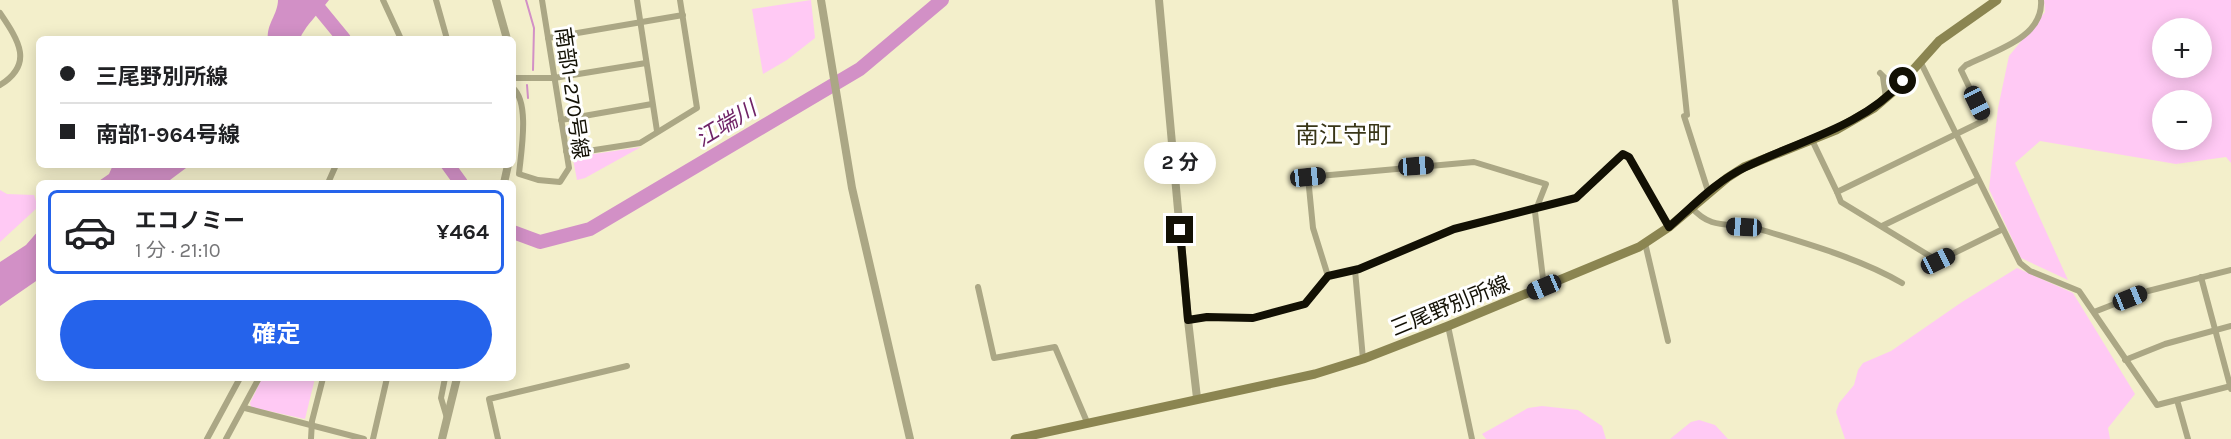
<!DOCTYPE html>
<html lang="ja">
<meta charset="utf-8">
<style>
:root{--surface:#fff;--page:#f2f2f2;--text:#202124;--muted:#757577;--line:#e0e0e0;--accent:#2563eb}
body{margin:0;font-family:Karla,"Noto Sans JP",sans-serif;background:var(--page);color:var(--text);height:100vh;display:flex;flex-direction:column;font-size:22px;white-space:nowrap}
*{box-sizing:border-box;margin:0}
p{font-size:20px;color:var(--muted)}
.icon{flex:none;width:33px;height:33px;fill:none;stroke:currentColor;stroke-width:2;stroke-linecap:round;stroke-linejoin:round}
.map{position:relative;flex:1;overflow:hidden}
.details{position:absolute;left:36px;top:180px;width:480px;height:201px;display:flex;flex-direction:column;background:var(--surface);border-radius:9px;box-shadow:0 3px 15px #0003}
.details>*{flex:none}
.top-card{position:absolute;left:36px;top:36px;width:480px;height:132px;border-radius:9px;box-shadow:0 3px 15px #0003;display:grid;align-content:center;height:132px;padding:0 24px;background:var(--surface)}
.controls{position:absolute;left:2152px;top:18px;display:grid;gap:12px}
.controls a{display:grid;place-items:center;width:60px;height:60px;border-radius:50%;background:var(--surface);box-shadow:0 3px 15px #0003;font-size:30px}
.end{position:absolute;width:27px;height:27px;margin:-14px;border:8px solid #121004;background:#fff;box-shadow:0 0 0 3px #fff}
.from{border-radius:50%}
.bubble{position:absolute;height:42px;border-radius:21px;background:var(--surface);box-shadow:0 3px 15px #0003;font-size:20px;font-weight:700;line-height:42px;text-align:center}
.car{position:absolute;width:18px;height:36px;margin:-18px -9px;border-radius:8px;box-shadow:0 0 4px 2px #0007;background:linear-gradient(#222 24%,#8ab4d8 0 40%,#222 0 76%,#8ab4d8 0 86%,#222 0)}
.top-card b{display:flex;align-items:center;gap:21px;height:57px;font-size:22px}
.top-card b+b{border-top:2px solid var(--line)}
.top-card i{width:15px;height:15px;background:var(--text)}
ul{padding:10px 0 0;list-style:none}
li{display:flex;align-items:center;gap:18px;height:84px;margin:0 12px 9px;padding:0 12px;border:3px solid transparent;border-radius:9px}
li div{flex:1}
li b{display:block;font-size:22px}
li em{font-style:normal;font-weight:700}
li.active{border-color:var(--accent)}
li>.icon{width:54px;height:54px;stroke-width:1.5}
.primary-button{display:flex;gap:12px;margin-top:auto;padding:12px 24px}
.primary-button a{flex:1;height:69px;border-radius:36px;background:var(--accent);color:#fff;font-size:24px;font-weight:700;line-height:69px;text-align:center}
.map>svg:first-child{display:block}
.green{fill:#ffc9f4;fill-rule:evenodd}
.water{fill:#d290c6}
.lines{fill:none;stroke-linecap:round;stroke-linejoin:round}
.stream{stroke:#d290c6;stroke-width:2}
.river{stroke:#d290c6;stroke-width:14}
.minor{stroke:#aba785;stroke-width:6}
.tertiary{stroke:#aba785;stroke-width:8}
.secondary{stroke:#8b8551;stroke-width:9}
.route{stroke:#121004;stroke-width:8}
.labels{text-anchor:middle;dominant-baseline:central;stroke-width:6;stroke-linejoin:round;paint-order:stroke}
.street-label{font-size:21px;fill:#121004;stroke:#fff}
.water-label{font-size:22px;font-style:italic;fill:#702467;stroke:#fff}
.quarter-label{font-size:24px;fill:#393617;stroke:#fff}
</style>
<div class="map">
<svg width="2231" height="439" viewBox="0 0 2231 439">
<rect width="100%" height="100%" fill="#f3efcb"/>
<g class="green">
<polygon points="811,0 815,38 787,60 763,74 752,9"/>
<path d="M2044 0H2231V163L2226 157 2176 164 2040 141 2015 163 2068 280 2021 258 1989 189 1998 108 2009 56 2045 12ZM2163 28H2202V68H2163ZM2163 100H2202V140H2163Z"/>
<polygon points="641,147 585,178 577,180 572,154 587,155"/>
<polygon points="0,190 7,194 34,195 38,207 0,242"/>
<polygon points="2017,268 2073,293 2135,394 2108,428 2110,439 1845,439 1836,412 1839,403 1854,385 1858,370 1863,363 1891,351 1962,302"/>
<polygon points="262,378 315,378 305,419 251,407 250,403"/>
<polygon points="1542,406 1578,410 1602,426 1606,439 1486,439 1482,434 1528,408"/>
<polygon points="1699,420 1715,425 1728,439 1670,439 1691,422"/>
</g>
<g class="water">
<path d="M278 0H329C321 11 304 27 300 39H268C266 25 278 14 278 0Z"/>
<polygon points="113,165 190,165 166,183 96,183 109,174"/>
<polygon points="39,230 39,279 0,306 0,262 26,245"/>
</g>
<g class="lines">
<g class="stream">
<polyline points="526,0 534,28 533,70"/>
<polyline points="527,85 528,98"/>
</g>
<g class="river">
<polyline points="312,0 344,39"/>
<polyline points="448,165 461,183"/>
<polyline points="513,232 540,242 590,229 860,69 942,0"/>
</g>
<g class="minor">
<polyline points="383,0 401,39"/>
<polyline points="436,0 447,39"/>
<polyline points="637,0 657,131"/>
<polyline points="1675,0 1687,115 1684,116 1708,191"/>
<path d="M0 13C19 41 34 64 0 85"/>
<polyline points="548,38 683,15"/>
<polyline points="1920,61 2020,263 2030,271 2079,291 2157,405 2231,386"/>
<polyline points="1880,73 1887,80 1894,78 1903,81"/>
<polyline points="1883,77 1886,98"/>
<polyline points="513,78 554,78 646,63"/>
<path d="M513 88C530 103 521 152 519 174L538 180 560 182 569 168 542 0"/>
<polyline points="561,120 652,104"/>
<polyline points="1812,140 1837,192"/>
<polyline points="566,151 588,151 640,143 697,108 680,0"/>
<polyline points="328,183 336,165"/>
<path d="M1691 207C1714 233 1731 220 1759 229 1807 244 1859 258 1902 283"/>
<polyline points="1882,226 1977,180"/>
<path d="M2001 230 1938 261 1841 202 1837 192 1985 120 1961 70 1966 65C1994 51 2044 38 2041 0"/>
<polyline points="1645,243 1668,341"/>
<polyline points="1355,270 1363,359"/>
<polyline points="1328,276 1313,228 1308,177 1474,162 1546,184 1535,212 1544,287"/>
<polyline points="2201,277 2231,389"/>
<polyline points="978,287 994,358 1055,347 1087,422"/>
<polyline points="2094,312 2148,291 2231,270"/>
<polyline points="1188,320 1207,317 1253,318 1305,304 1328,276 1359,269 1454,229 1576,198 1624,154 1629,157 1669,227"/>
<polyline points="1448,326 1472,439"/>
<polyline points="2125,360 2165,344 2231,326"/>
<polyline points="445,378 441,398 447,418"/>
<polyline points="2177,400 2188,439"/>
<polyline points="245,408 364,439"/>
<polyline points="207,439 240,378"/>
<polyline points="226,439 259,378"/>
<polyline points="311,439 312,421 323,378"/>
<polyline points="373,439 387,378"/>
<polyline points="498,439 489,399 627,366"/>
</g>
<g class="tertiary">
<polyline points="496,0 507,39"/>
<polyline points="821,0 852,188 910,439"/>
<polyline points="1159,0 1188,320 1197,398"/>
<polyline points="504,183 508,165"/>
<polyline points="442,439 457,378"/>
</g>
<polyline class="secondary" points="1015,439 1315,374 1363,359 1448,326 1639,247 1669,227 1727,178 1744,167 1836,130 1874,108 1895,90 1939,41 1997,0"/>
</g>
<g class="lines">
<path class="route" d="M1180 230 1188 320 1207 317 1253 318 1305 304 1328 276 1359 269 1454 229 1576 198 1623 154 1629 157 1669 227C1694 205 1716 181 1746 167 1800 140 1861 128 1903 81"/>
</g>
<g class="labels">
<g class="street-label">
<text transform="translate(572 93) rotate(82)">南部1-270号線</text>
<text transform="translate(1450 306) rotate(-22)">三尾野別所線</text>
</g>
<g class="water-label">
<text transform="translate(726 124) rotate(-31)">江端川</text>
</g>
<g class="quarter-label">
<text x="1343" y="135">南江守町</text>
</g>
</g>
</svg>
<div class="controls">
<a>+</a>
<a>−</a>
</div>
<i class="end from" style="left:1903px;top:81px"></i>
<i class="end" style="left:1180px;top:230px"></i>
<div class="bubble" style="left:1144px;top:142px;width:72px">2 分</div>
<i class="car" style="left:1977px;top:103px;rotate:154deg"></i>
<i class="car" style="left:1416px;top:166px;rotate:86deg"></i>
<i class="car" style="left:1308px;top:177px;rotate:84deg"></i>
<i class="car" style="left:1744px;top:227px;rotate:273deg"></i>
<i class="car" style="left:1938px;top:261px;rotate:64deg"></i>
<i class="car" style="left:1544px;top:287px;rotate:247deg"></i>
<i class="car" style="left:2130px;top:298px;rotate:68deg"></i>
<div class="top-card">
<b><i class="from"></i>三尾野別所線</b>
<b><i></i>南部1-964号線</b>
</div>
<section class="details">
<ul>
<li class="active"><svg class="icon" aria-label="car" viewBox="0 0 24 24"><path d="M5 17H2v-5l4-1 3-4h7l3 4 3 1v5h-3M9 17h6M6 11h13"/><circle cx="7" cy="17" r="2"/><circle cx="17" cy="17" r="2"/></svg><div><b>エコノミー</b><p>1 分 · 21:10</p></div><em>¥464</em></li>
</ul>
<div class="primary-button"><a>確定</a></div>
</section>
</div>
